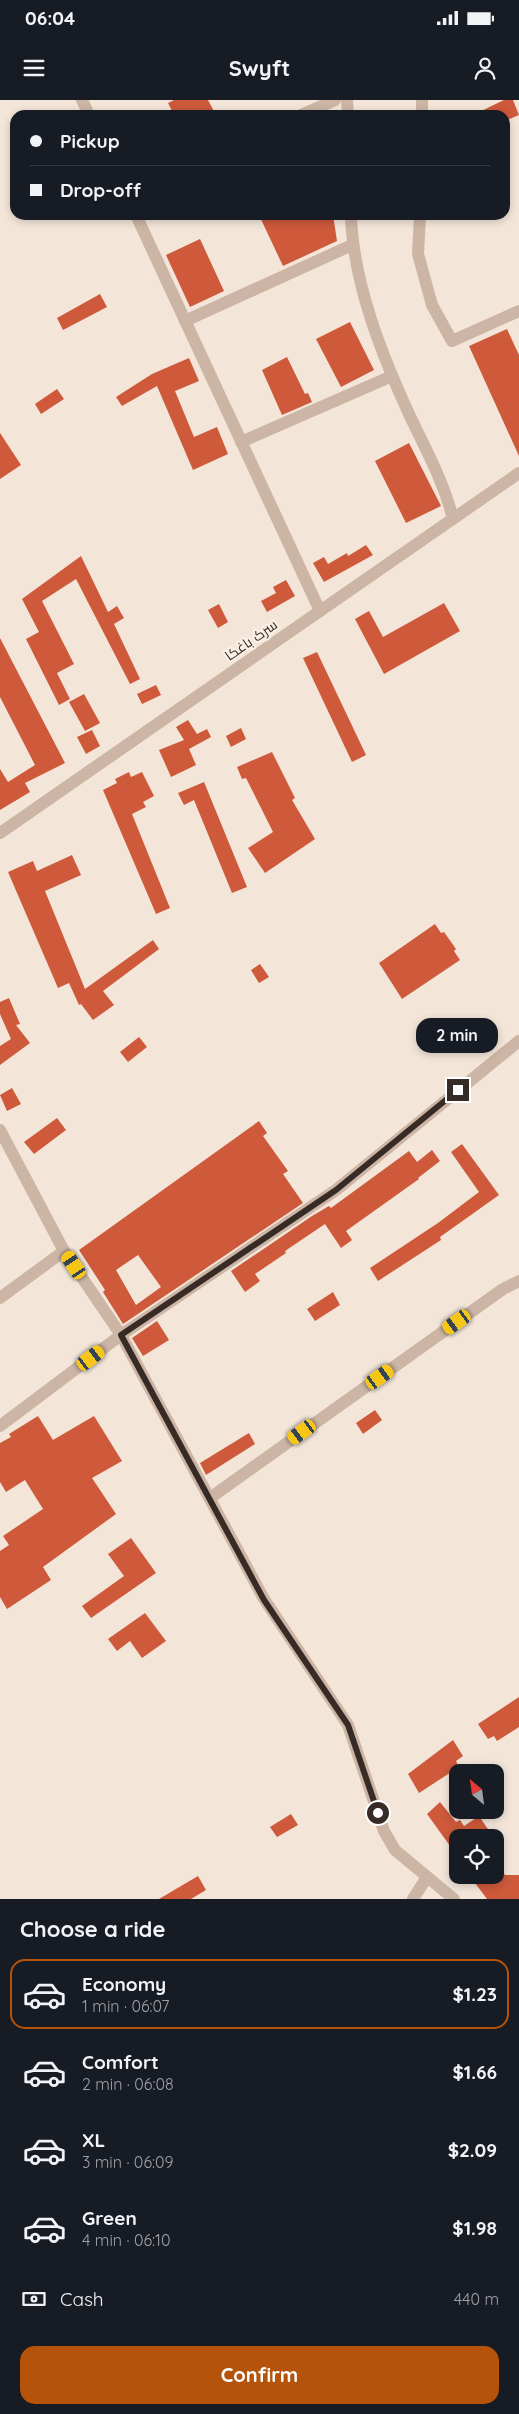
<!DOCTYPE html>
<meta charset="utf-8">
<style>
:root{--surface:#171b24;--page:#242831;--text:#f1f3f6;--muted:#9ea1a6;--line:#363941;--accent:#b45309}
body{margin:0;font-family:Quicksand,Cairo,sans-serif;background:var(--page);color:var(--text);height:100vh;display:flex;flex-direction:column;font-size:19px;white-space:nowrap}
*{box-sizing:border-box;margin:0}
p{font-size:16px;color:var(--muted)}
.icon{flex:none;width:28px;height:28px;fill:none;stroke:currentColor;stroke-width:2;stroke-linecap:round;stroke-linejoin:round}
.map{position:relative;height:1799px;overflow:hidden}
.drawer{display:flex;flex-direction:column;background:var(--surface);flex:1}
.drawer>*{flex:none}
.hud{position:absolute;left:10px;top:10px;width:500px;height:110px;border-radius:15px;box-shadow:0 2px 8px #0003;display:grid;align-content:center;height:110px;padding:0 20px;background:var(--surface)}
.needle{width:32px;rotate:331deg}
.tools{position:absolute;left:449px;top:1664px;display:grid;gap:10px}
.tools a{display:grid;place-items:center;width:55px;height:55px;border-radius:10px;background:var(--surface);box-shadow:0 2px 8px #0003;font-size:25px}
.end{position:absolute;width:22px;height:22px;margin:-11px;border:6px solid #372b26;background:#fff;box-shadow:0 0 0 2px #fff}
.from{border-radius:50%}
.bubble{position:absolute;height:35px;border-radius:15px;background:var(--surface);box-shadow:0 2px 8px #0003;font-size:16px;font-weight:700;line-height:35px;text-align:center}
.car{position:absolute;width:15px;height:30px;margin:-15px -8px;border-radius:6px;box-shadow:0 0 4px 1px #0007;background:linear-gradient(#f5c518 24%,#345 0 40%,#f5c518 0 76%,#345 0 86%,#f5c518 0)}
.hud b{display:flex;align-items:center;gap:18px;height:48px;font-size:19px}
.hud b+b{border-top:1px solid var(--line)}
.hud i{width:12px;height:12px;background:var(--text)}
ul{padding:0;list-style:none}
li{display:flex;align-items:center;gap:15px;height:70px;margin:0 10px 8px;padding:0 10px;border:2px solid transparent;border-radius:15px}
li div{flex:1}
li b{display:block;font-size:19px}
li em{font-style:normal;font-weight:700}
li.selected{border-color:var(--accent)}
li>.icon{width:45px;height:45px;stroke-width:1.5}
h2{padding:0 20px;font-size:22px;line-height:60px}
.pay{display:flex;align-items:center;gap:12px;height:55px;padding:0 20px;font-size:19px}
.pay p{margin-inline-start:auto}
.action{display:flex;gap:10px;margin-top:auto;padding:10px 20px}
.action a{flex:1;height:58px;border-radius:15px;background:var(--accent);color:#fff;font-size:20px;font-weight:700;line-height:58px;text-align:center}
.status{display:flex;justify-content:space-between;align-items:center;height:35px;padding:0 25px;background:var(--surface);direction:ltr}
.status svg{height:14px;fill:currentColor}
header{display:flex;justify-content:space-between;align-items:center;height:65px;padding:0 20px;background:var(--surface);font-size:22px;font-weight:700}
.map>svg:first-child{display:block}
.building{fill:#ce593b;fill-rule:evenodd}
.lines{fill:none;stroke-linecap:round;stroke-linejoin:round}
.minor{stroke:#ccb5a4;stroke-width:12}
.route{stroke:#372b26;stroke-width:6}
.labels{text-anchor:middle;dominant-baseline:central;stroke-width:4.5;stroke-linejoin:round;paint-order:stroke}
.street-label{font-size:14px;fill:#372b26;stroke:#fbf0e5}
</style>
<div class="status"><b>06:04</b><svg viewBox="0 0 49 12"><path d="M0 12V9h3v3zM5 12V6h3v6zM10 12V3h3v9zM15 12V0h3v12zM26 1h20v11H26zM47 4h2v5h-2z"/></svg></div>
<header><svg class="icon" aria-label="menu" viewBox="0 0 24 24"><path d="M4 6h16M4 12h16M4 18h16"/></svg>Swyft<svg class="icon" aria-label="person" viewBox="0 0 24 24"><circle cx="12" cy="8" r="4"/><path d="M4 21q1-7 8-7t8 7"/></svg></header>
<div class="map">
<svg width="519" height="1799" viewBox="0 0 519 1799">
<rect width="100%" height="100%" fill="#f3e6d9"/>
<g class="building">
<polygon points="174,0 208,0 216,15 174,15 168,3"/>
<polygon points="504,0 513,0 519,15 505,21 505,15 473,15"/>
<polygon points="259,115 333,115 337,141 283,166"/>
<polygon points="200,139 224,191 190,207 166,155"/>
<polygon points="100,194 107,207 63,230 57,218"/>
<polygon points="350,222 374,270 341,287 316,239"/>
<polygon points="507,229 519,255 519,356 469,246"/>
<polygon points="287,257 305,294 308,293 312,302 282,315 262,270"/>
<polygon points="189,258 199,281 175,291 194,337 217,327 228,354 193,370 157,286 122,306 116,297 152,274"/>
<polygon points="57,289 64,299 41,314 35,304"/>
<polygon points="0,333 21,365 0,379"/>
<polygon points="409,343 441,406 406,423 375,361"/>
<polygon points="366,445 373,455 324,482 313,463 324,457 328,464 347,453 348,456"/>
<polygon points="81,456 108,512 117,506 124,518 114,524 140,579 130,584 76,479 42,501 74,564 57,573 70,599 59,605 26,539 39,532 22,499"/>
<polygon points="286,480 295,496 267,512 261,501 276,493 273,487"/>
<polygon points="444,503 460,531 384,574 355,519 369,511 383,537"/>
<polygon points="219,504 228,522 218,528 208,510"/>
<polygon points="0,538 65,663 25,683 30,692 0,710 0,669 8,682 35,665 0,597"/>
<polygon points="317,552 366,655 352,662 303,558"/>
<polygon points="156,585 161,595 142,604 137,594"/>
<polygon points="84,594 100,623 85,631 69,602"/>
<polygon points="188,620 197,634 207,629 211,637 189,649 196,665 171,677 159,650 184,640 176,627"/>
<polygon points="241,628 246,639 231,647 226,636"/>
<polygon points="92,630 100,646 86,654 77,637"/>
<polygon points="272,652 295,698 292,700 315,739 265,773 248,748 273,732 246,678 242,679 237,667"/>
<polygon points="129,672 131,677 142,672 154,696 143,702 146,707 132,714 170,808 156,814 103,690 117,683 115,679"/>
<polygon points="204,682 247,787 232,793 194,700 184,705 178,693"/>
<polygon points="72,755 81,775 45,791 85,889 153,840 159,849 103,891 114,905 93,920 81,904 79,905 69,883 58,888 8,772 33,761 37,771"/>
<polygon points="435,824 441,833 444,832 456,849 454,851 460,860 402,899 379,863"/>
<polygon points="260,864 269,877 259,883 251,870"/>
<polygon points="9,898 20,924 16,925 30,943 0,965 0,946 11,939 0,914 0,902"/>
<polygon points="139,937 147,947 128,962 120,952"/>
<polygon points="12,988 21,1004 7,1011 0,995"/>
<polygon points="57,1018 66,1030 34,1054 24,1042"/>
<path d="M259 1021 267 1033 263 1036 288 1071 283 1074 303 1103 123 1224 103 1192 105 1190 79 1150ZM138 1155 161 1187 136 1205 116 1170Z"/>
<polygon points="462,1044 499,1095 440,1137 441,1140 378,1181 370,1168 438,1123 479,1092 451,1052"/>
<polygon points="432,1050 440,1061 418,1078 419,1079 346,1131 352,1140 341,1148 325,1124 285,1151 286,1153 255,1174 260,1181 245,1192 231,1171 312,1116 329,1106 331,1108 409,1051 417,1062"/>
<polygon points="333,1192 340,1205 315,1221 307,1209"/>
<polygon points="157,1221 169,1240 143,1256 132,1238"/>
<polygon points="375,1310 382,1320 363,1334 356,1323"/>
<polygon points="38,1316 53,1340 94,1316 122,1361 92,1378 116,1414 43,1467 51,1480 7,1509 0,1497 0,1451 9,1445 3,1436 43,1409 25,1380 6,1392 0,1382 0,1343 11,1337 9,1334"/>
<polygon points="249,1333 255,1344 206,1375 200,1363"/>
<polygon points="131,1438 156,1473 91,1518 82,1506 124,1476 108,1454"/>
<polygon points="145,1513 166,1541 142,1558 130,1541 117,1551 108,1539"/>
<polygon points="519,1597 519,1627 497,1641 494,1636 488,1639 478,1624"/>
<polygon points="453,1640 463,1656 456,1661 459,1667 419,1693 408,1674"/>
<polygon points="440,1702 456,1722 460,1720 464,1726 479,1716 490,1732 482,1738 458,1738 458,1757 427,1714"/>
<polygon points="291,1714 298,1725 277,1737 270,1727"/>
<polygon points="495,1762 505,1775 519,1775 519,1799 487,1799 469,1775 495,1775"/>
<polygon points="198,1776 206,1790 191,1799 159,1799"/>
</g>
<g class="lines">
<g class="minor">
<polyline points="82,0 89,15"/>
<polyline points="347,0 348,15"/>
<polyline points="422,0 422,15"/>
<polyline points="301,15 335,0"/>
<polyline points="136,115 320,511"/>
<path d="M351 115C353 182 381 253 409 314 425 348 444 382 453 419"/>
<polyline points="420,115 418,154 432,205 452,241 519,211"/>
<polyline points="185,221 352,145"/>
<polyline points="241,342 392,276"/>
<polyline points="0,733 519,373"/>
<polyline points="0,1030 64,1151 121,1235 264,1499 348,1625 384,1731 395,1750 454,1799"/>
<polyline points="0,1198 64,1151"/>
<polyline points="0,1326 121,1235 336,1090 519,941"/>
<polyline points="210,1398 503,1189 519,1181"/>
<polyline points="413,1799 427,1777"/>
</g>
</g>
<g class="lines">
<polyline class="route" points="378,1713 348,1625 264,1500 121,1235 336,1090 458,990"/>
</g>
<g class="labels">
<g class="street-label">
<text transform="translate(251 540) rotate(-35)">سرک باغکا</text>
</g>
</g>
</svg>
<div class="tools">
<a><svg class="needle" viewBox="-14 -14 28 28"><path d="M0-13l5 13h-10z" fill="#e53935"/><path d="M0 13l5-13h-10z" fill="#9ea1a6"/></svg></a>
<a><svg class="icon" aria-label="locate" viewBox="0 0 24 24"><circle cx="12" cy="12" r="6"/><path d="M12 2v4M12 18v4M2 12h4M18 12h4"/></svg></a>
</div>
<i class="end from" style="left:378px;top:1713px"></i>
<i class="end" style="left:458px;top:990px"></i>
<div class="bubble" style="left:416px;top:918px;width:82px">2 min</div>
<i class="car" style="left:74px;top:1165px;rotate:326deg"></i>
<i class="car" style="left:457px;top:1222px;rotate:235deg"></i>
<i class="car" style="left:91px;top:1258px;rotate:53deg"></i>
<i class="car" style="left:380px;top:1277px;rotate:55deg"></i>
<i class="car" style="left:302px;top:1332px;rotate:234deg"></i>
<div class="hud">
<b><i class="from"></i>Pickup</b>
<b><i></i>Drop-off</b>
</div>
</div>
<section class="drawer">
<h2>Choose a ride</h2>
<ul>
<li class="selected"><svg class="icon" aria-label="car" viewBox="0 0 24 24"><path d="M5 17H2v-5l4-1 3-4h7l3 4 3 1v5h-3M9 17h6M6 11h13"/><circle cx="7" cy="17" r="2"/><circle cx="17" cy="17" r="2"/></svg><div><b>Economy</b><p>1 min · 06:07</p></div><em>$1.23</em></li>
<li><svg class="icon" aria-label="car" viewBox="0 0 24 24"><path d="M5 17H2v-5l4-1 3-4h7l3 4 3 1v5h-3M9 17h6M6 11h13"/><circle cx="7" cy="17" r="2"/><circle cx="17" cy="17" r="2"/></svg><div><b>Comfort</b><p>2 min · 06:08</p></div><em>$1.66</em></li>
<li><svg class="icon" aria-label="car" viewBox="0 0 24 24"><path d="M5 17H2v-5l4-1 3-4h7l3 4 3 1v5h-3M9 17h6M6 11h13"/><circle cx="7" cy="17" r="2"/><circle cx="17" cy="17" r="2"/></svg><div><b>XL</b><p>3 min · 06:09</p></div><em>$2.09</em></li>
<li><svg class="icon" aria-label="car" viewBox="0 0 24 24"><path d="M5 17H2v-5l4-1 3-4h7l3 4 3 1v5h-3M9 17h6M6 11h13"/><circle cx="7" cy="17" r="2"/><circle cx="17" cy="17" r="2"/></svg><div><b>Green</b><p>4 min · 06:10</p></div><em>$1.98</em></li>
</ul>
<div class="pay"><svg class="icon" aria-label="cash" viewBox="0 0 24 24"><path d="M3 7h18v10H3z"/><circle cx="12" cy="12" r="2"/></svg>Cash<p>440 m</p></div>
<div class="action"><a>Confirm</a></div>
</section>
